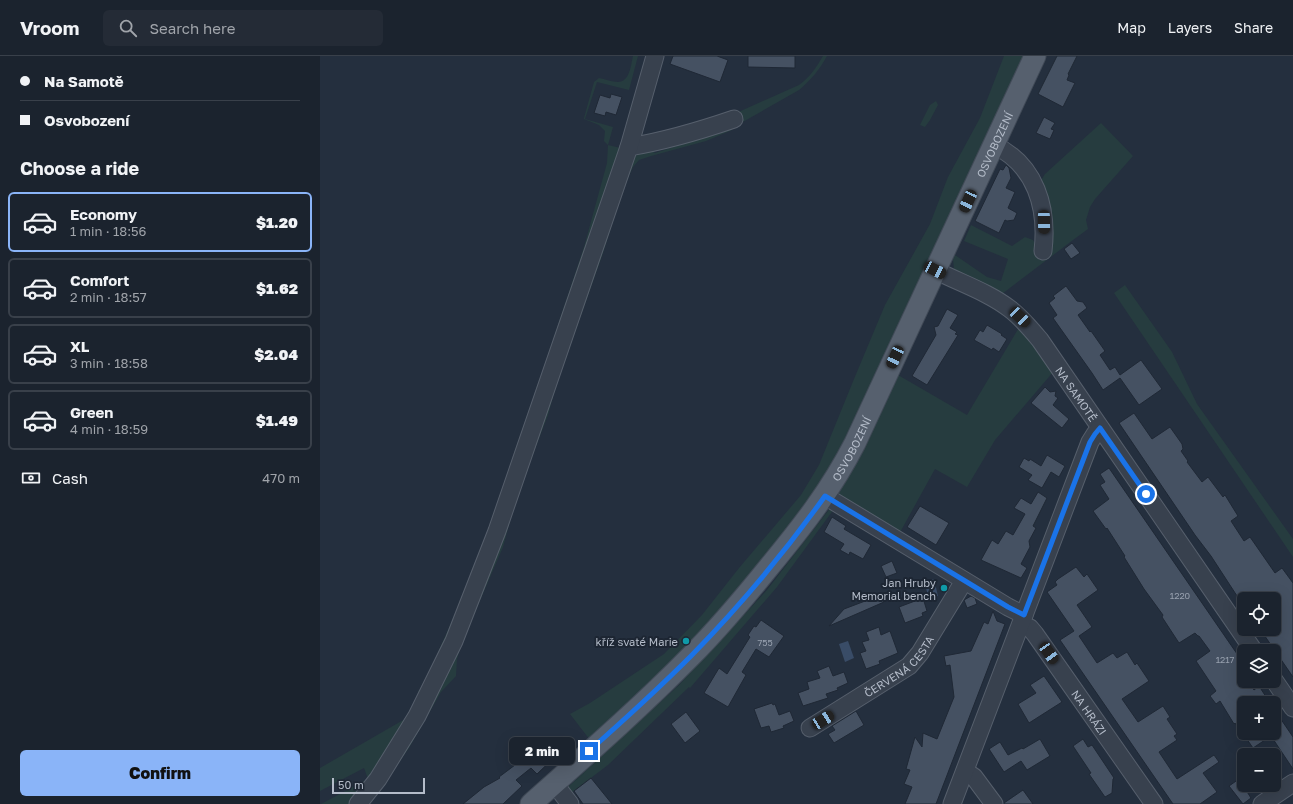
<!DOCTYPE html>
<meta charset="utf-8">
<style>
:root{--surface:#1b232e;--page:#242b36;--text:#f1f3f6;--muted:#a0a4aa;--line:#39404a;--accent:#8ab4f8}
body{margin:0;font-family:"Golos Text",sans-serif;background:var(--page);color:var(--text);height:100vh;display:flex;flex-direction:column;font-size:15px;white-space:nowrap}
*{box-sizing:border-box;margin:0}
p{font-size:13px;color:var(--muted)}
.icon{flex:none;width:22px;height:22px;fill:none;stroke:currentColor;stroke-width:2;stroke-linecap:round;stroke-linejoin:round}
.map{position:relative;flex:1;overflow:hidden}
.details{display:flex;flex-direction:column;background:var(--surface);width:320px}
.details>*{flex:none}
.hud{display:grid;align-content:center;height:88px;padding:0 20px;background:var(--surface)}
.buttons{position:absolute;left:917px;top:536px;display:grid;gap:8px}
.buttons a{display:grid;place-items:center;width:44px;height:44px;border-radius:6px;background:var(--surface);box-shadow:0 4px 16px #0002,0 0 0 1px var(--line);font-size:20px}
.scale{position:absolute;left:12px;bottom:10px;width:93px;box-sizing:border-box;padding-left:4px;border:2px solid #b4bcc9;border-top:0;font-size:11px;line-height:14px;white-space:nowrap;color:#b4bcc9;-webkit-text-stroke:3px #1d2633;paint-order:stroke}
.end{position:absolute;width:18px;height:18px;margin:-9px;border:5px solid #1a73e8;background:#fff;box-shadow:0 0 0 2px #fff}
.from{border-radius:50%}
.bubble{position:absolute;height:28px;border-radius:6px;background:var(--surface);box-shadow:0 4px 16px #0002,0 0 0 1px var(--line);font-size:13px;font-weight:800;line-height:28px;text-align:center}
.car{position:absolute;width:12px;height:24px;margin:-12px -6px;border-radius:5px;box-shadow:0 0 3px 1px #0007;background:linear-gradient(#222 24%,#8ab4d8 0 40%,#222 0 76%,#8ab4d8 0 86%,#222 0)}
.hud b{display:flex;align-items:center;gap:14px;height:38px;font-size:15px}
.hud b+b{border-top:1px solid var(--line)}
.hud i{width:10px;height:10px;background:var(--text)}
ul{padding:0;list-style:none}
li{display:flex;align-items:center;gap:12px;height:60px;margin:0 8px 6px;padding:0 12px;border:2px solid var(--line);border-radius:6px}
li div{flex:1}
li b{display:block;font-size:15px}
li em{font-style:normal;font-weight:800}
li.active{border-color:var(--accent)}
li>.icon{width:36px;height:36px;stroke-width:1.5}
h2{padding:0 20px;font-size:18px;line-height:48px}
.pay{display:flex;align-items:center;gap:10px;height:44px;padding:0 20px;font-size:15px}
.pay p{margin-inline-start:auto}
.cta{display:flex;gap:8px;margin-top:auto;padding:8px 20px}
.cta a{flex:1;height:46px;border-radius:6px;background:var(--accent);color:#111;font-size:16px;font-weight:800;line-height:46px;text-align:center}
header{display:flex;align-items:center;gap:24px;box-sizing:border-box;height:56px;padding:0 20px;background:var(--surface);border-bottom:1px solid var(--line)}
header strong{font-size:19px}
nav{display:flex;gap:22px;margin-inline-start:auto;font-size:14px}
.search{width:280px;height:36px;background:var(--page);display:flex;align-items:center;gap:10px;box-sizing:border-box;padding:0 14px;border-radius:6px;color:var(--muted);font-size:15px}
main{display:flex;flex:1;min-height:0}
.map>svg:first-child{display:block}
.green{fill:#263c3f}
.water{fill:#394c67}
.building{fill:#455162;stroke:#1f2835}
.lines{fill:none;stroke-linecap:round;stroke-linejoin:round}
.minor-casing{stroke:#565f6c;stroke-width:19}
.major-casing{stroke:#414a57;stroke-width:23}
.minor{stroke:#38414e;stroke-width:17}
.major{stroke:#56606e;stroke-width:21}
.route{stroke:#1a73e8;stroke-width:5}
.culture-dot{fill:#0f9aa8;stroke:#1d2633;stroke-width:1.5}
.labels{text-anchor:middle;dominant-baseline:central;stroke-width:4;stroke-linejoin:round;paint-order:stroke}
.number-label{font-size:9px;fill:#98a1af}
.street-label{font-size:11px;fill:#b4bcc9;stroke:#1d2633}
.poi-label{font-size:11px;fill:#b4bcc9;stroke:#1d2633;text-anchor:end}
</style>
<header>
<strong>Vroom</strong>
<div class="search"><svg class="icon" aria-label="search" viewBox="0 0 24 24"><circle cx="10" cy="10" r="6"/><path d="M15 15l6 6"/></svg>Search here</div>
<nav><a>Map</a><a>Layers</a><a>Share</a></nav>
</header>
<main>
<section class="details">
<div class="hud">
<b><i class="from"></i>Na Samotě</b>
<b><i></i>Osvobození</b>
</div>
<h2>Choose a ride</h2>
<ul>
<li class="active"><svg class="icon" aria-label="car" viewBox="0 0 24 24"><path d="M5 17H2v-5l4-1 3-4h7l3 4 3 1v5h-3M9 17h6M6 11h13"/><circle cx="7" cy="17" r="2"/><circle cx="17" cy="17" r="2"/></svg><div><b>Economy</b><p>1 min · 18:56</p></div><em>$1.20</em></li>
<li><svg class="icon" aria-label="car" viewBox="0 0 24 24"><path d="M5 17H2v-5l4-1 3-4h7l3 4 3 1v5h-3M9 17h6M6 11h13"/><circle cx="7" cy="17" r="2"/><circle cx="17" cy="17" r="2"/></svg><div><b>Comfort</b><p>2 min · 18:57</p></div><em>$1.62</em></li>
<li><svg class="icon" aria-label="car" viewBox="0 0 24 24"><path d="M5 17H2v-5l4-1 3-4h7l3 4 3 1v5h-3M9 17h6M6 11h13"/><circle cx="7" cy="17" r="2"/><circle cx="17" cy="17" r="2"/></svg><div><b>XL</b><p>3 min · 18:58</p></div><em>$2.04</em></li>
<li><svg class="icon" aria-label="car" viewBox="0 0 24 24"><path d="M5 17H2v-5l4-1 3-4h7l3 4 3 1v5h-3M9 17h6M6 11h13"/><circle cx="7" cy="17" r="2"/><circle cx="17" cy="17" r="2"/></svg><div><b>Green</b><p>4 min · 18:59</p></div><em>$1.49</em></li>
</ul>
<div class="pay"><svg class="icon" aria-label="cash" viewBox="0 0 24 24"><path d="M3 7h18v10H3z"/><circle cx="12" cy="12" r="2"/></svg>Cash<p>470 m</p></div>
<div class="cta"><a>Confirm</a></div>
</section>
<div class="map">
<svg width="973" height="748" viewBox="0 0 973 748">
<rect width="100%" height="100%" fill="#242f3e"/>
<g class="green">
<path d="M313 0H318L309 34 277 26 265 63 293 71 288 89 309 94 328 92 335 97 412 72V74L386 85 331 100 319 104 313 111 304 131 282 200 236 330 228 359 213 398 191 461 183 491 142 586 137 603 136 620 121 636 89 692 50 748H1L48 723 44 712 0 735V712L85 663 99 637 98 635 102 632 140 547 164 485 198 389 264 191 287 107 288 89 284 85 285 75 279 69 264 63V62L274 26 279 22C285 23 292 26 298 26 310 26 311 8 313 0Z"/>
<path d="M503 0H507C500 13 491 24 479 34L414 71V58L479 29C490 21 496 12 503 0Z"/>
<polygon points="684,0 707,0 504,428 395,564 270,684 250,658 270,647 344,598 382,559 419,512 481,439 499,409 534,323 565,249 610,168 628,121 660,62"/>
<polygon points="616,45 618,49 610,64 605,71 600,69 610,49"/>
<polygon points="781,67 813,100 775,143 770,151 766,164 768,173 753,184 682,238 634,213 633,203 635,199 667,221 681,225 688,203 644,185 651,169 692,190 705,181 713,184 716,189 719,128 725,118"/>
<polygon points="805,229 852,296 877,348 973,483 973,501 794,237"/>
<polygon points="700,270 734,315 675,384 647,431 615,413 578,480 517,441 578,319 647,359"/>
<polygon points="511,451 514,453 457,531 370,632 369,631 288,709 251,737 247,732 359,629 447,534"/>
</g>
<g class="water">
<polygon points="614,523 618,540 609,543 604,525"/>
<polygon points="528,585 534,602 525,606 519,588"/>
</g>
<g class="building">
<polygon points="353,0 397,0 408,4 400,26 350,8"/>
<polygon points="428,0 475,0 475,12 428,11"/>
<polygon points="737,0 757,0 748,18 749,19 747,24 755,27 743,51 718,38"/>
<polygon points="291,38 302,41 296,59 286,56 285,60 274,57 280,39 290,42"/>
<polygon points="724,61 735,67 731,73 734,74 730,83 716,77"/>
<polygon points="686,109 689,112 691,122 686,132 695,136 688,152 697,157 694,164 687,165 685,164 679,177 655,165 680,113 683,114"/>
<polygon points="752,187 760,197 751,203 744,193"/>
<polygon points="746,230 757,245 763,246 767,252 758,259 770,276 771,275 785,295 780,299 790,314 795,311 800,319 821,304 842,333 819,349 800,322 783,334 772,317 733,262 737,259 729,247 735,242 733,240"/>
<polygon points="627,253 638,259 630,272 637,276 635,278 638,279 607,329 592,320 616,279 614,271 618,270"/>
<polygon points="667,269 682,278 681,279 687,283 679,296 673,292 672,294 654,284 660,274 663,276"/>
<polygon points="725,331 730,336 736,335 735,340 738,342 733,349 749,363 742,372 711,347"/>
<polygon points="814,357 832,383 850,371 862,388 863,393 861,395 868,405 867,406 882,426 888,421 903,441 905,439 918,460 911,465 924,485 930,481 955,517 962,512 973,527 973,621 940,573 954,573 954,543 919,543 891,500 875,479 799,367"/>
<polygon points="727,399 745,410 739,421 731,416 722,432 708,424 712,419 699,411 704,402 709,405 710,403 721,410"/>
<polygon points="789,412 924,608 924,625 928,625 934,634 939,630 950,647 924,647 924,677 954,677 954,653 973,681 973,713 951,680 933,692 924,679 924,681 915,667 914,668 900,645 896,648 890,640 896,635 876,605 890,595 879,580 878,580 875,577 859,587 842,561 843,559 824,533 804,501 805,500 787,472 786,473 773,455 789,443 780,429 785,426 780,418"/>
<polygon points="718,436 727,442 713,470 716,472 709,485 710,491 701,508 707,512 701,522 661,504 672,484 678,488 686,475 693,479 705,458 694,452 701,442 711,448"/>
<polygon points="600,450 629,467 616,489 587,471"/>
<polygon points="512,461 526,470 524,473 551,489 543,503 530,496 529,499 520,494 524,488 504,476"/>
<polygon points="572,505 577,517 566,521 561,510"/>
<polygon points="756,511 764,521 767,518 778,534 757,549 772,571 759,580 777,607 793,597 797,602 807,596 815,609 817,607 829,625 802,643 818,666 843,650 850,661 847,663 857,678 854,680 857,684 839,696 857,723 894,699 899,706 883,717 897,736 880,748 853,748 740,584 754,575 727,536 737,529 735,526 738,523"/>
<polygon points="561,539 564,546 509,570 524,553"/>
<polygon points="651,540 655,542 657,548 647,552 644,544"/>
<polygon points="603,542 607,555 602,557 603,560 585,567 579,551"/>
<polygon points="673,555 677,565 685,568 616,748 585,748 592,731 584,728 590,714 586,713 595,681 602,691 603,677 617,683 634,641 630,609 626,610 624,600 651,595 664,566 668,568"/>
<polygon points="441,564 464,580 449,601 436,593 422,616 426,619 408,651 384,637 399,612 407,618 430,581 428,579 434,570 436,571"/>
<polygon points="559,571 561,579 570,575 578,597 559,605 560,608 546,613 540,597 546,595 542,586 549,584 546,576"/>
<polygon points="509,610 513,620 524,616 528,627 517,632 518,634 506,638 508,642 483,650 478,637 489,633 487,626 500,622 497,615"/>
<polygon points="724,620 742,646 709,667 698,648 716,637 710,629"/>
<polygon points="452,647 453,649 455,648 459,659 470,655 474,665 463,670 464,672 451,676 449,670 441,672 434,653"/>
<polygon points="536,655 544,669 514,687 508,678 515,674 512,670"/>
<polygon points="366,656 380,675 365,687 351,668"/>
<polygon points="720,683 730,700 707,714 701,705 684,716 669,693 680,686 688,699 702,692 703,693"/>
<polygon points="763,683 768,691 772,689 794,722 793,723 792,737 785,741 769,718 771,717 753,690"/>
<polygon points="228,688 238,698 217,718 211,712 196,724 202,730 183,748 143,748 164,731 180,722 179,721 199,706 201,709 214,696 217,699"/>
<polygon points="271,722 292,748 263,748 254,735"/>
<polygon points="919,723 931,742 923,748 909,730"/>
<polygon points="703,734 713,748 684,748 684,747"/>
</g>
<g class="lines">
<defs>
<g id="minor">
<path d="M674 89C716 109 728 152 723 195"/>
<path d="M309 91C345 85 379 75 414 63"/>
<path id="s1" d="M615 214C640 227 668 236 690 253 702 262 711 273 720 284L934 595"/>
<polyline points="505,440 688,551 704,559"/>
<path id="s2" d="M701 568 710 572 715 578 834 748"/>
<polyline points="954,624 973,652"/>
<path id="s3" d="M490 672 589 610 600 597 644 525"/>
<polyline points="645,715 654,721 674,748"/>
<polyline points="234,727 250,748"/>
<polyline points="38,748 58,723 97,660 134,585 177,475 309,91 335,0"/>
<polyline points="632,748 770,386 775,378 780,372"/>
<polyline points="942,748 973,727"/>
</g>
<g id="major">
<path id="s4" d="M211 748C265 700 320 652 371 600 399 572 424 542 449 511 482 471 511 434 535 387L715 0"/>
</g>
</defs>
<use href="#minor" class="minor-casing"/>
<use href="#major" class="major-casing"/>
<use href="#minor" class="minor"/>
<use href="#major" class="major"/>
</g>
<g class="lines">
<path class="route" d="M269 695C304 664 338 633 371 600 419 551 465 496 505 440L688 551 704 559 770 386 775 378 780 372 826 438"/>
</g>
<g class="culture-dot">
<circle cx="624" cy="532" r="4"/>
<circle cx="366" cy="585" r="4"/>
</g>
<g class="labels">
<g class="number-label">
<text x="860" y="539">1220</text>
<text x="445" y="586">755</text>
<text x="905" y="603">1217</text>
</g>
<g class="street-label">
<text stroke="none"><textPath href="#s4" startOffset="817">OSVOBOZENÍ</textPath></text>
<text stroke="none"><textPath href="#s1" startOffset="193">NA SAMOTĚ</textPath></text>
<text stroke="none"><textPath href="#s4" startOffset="481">OSVOBOZENÍ</textPath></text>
<text stroke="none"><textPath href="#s3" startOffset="109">ČERVENÁ CESTA</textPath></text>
<text stroke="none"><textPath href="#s2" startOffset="113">NA HRÁZI</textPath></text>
</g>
<g class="poi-label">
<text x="616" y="526">Jan Hruby<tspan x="616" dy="13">Memorial bench</tspan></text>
<text x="358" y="585">kříž svaté Marie</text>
</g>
</g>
</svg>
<div class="buttons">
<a><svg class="icon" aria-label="locate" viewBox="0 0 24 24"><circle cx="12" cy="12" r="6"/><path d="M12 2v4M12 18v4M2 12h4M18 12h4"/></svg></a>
<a><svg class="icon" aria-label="layers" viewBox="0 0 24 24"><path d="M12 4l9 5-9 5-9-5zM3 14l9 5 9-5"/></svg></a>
<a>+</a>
<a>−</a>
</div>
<div class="scale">50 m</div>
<i class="end from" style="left:826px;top:438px"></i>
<i class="end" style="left:269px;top:695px"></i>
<div class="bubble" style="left:189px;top:681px;width:66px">2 min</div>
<i class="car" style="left:648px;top:145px;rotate:205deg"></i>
<i class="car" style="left:724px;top:166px;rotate:179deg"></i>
<i class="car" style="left:615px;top:214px;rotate:117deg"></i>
<i class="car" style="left:700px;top:261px;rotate:134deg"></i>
<i class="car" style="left:575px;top:301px;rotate:205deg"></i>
<i class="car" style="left:729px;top:597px;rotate:145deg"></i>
<i class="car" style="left:503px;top:664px;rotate:58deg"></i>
</div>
</main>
